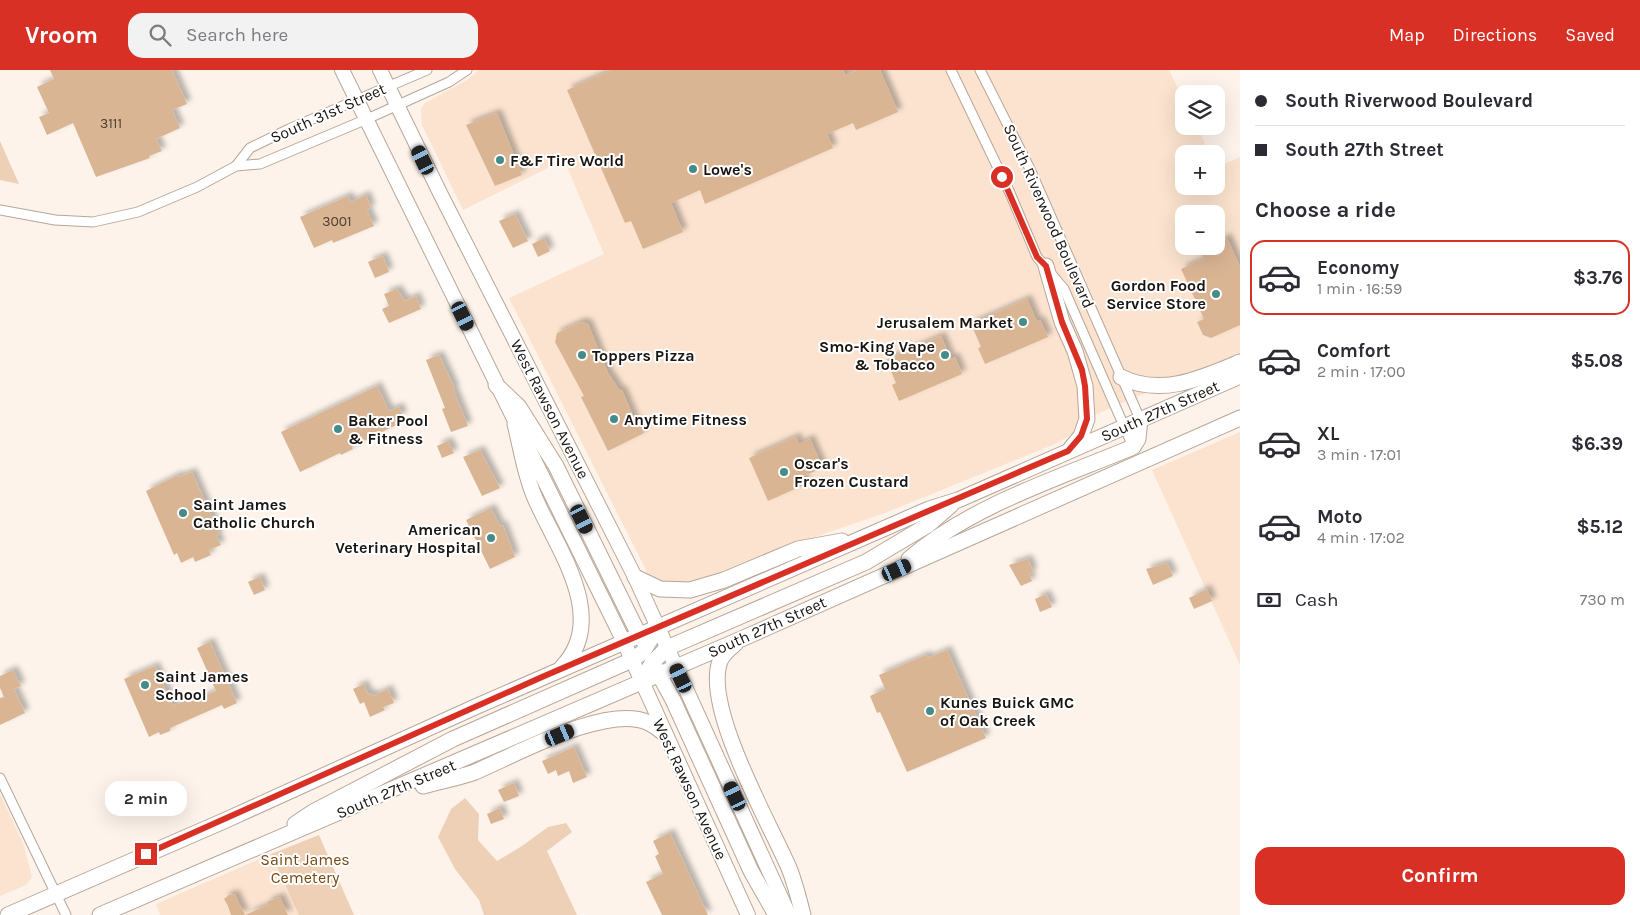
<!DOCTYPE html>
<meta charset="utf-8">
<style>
:root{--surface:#fff;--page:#f2f2f3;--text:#2b2b33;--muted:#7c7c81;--line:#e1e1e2;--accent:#d93025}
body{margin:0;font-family:Karla,sans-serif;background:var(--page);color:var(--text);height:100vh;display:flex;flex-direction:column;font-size:19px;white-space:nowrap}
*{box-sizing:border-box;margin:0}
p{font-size:16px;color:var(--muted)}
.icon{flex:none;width:28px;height:28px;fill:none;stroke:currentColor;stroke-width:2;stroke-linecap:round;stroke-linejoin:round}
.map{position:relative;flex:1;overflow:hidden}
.sheet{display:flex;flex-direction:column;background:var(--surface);width:400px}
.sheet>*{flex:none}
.hud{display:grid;align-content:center;height:110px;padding:0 15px;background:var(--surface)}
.controls{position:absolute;left:1175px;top:15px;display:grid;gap:10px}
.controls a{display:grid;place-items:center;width:50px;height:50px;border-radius:10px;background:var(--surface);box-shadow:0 5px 20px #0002;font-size:25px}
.end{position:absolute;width:22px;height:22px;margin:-11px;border:6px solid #d93025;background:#fff;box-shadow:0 0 0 2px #fff}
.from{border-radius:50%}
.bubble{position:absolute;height:35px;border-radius:15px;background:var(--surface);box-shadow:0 5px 20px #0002;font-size:16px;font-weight:700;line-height:35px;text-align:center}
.car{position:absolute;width:15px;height:30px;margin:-15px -8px;border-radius:6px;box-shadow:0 0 4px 1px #0007;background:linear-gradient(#222 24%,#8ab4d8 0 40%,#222 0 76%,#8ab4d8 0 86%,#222 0)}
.hud b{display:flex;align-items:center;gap:18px;height:48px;font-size:19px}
.hud b+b{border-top:1px solid var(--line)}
.hud i{width:12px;height:12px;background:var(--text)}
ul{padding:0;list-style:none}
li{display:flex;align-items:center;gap:15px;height:75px;margin:0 10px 8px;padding:0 5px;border:2px solid transparent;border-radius:15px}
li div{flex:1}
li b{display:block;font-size:19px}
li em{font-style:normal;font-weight:700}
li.active{border-color:var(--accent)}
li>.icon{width:45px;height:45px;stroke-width:1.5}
h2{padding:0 15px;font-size:22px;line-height:60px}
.pay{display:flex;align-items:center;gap:12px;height:55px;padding:0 15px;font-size:19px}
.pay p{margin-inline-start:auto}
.primary-button{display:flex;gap:10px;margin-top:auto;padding:10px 15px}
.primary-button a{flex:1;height:58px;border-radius:15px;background:var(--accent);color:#fff;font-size:20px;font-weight:700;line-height:58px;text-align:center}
header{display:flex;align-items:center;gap:30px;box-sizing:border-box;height:70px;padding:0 25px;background:var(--accent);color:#fff}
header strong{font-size:24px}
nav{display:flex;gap:28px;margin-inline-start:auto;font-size:18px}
.search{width:350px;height:45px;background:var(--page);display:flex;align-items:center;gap:12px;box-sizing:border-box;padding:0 18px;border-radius:15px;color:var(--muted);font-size:19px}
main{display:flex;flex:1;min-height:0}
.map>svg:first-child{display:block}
.built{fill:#fbe3cf;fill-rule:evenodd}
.green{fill:#eed0b6}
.building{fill:#dab594;filter:url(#shadow)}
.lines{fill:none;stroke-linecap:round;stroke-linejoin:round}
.minor-casing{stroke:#b6a698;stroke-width:11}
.secondary-casing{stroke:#b6a698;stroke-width:16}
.primary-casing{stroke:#b6a698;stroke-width:17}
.minor{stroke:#fff;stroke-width:9}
.secondary{stroke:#fff;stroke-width:14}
.primary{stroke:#fff;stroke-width:15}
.route{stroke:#d93025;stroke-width:6}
.poi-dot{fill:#458c89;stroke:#fff;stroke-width:2}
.labels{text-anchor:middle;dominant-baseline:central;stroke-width:4;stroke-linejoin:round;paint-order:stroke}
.number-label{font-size:14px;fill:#4a3d31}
.street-label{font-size:16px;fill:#1a1510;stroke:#fff}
.poi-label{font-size:16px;font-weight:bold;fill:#1a1510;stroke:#fff;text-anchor:start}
.park-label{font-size:16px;fill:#794914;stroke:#fff}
</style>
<header>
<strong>Vroom</strong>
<div class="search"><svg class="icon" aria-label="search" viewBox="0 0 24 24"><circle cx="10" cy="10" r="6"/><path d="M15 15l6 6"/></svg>Search here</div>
<nav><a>Map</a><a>Directions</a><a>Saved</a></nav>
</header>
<main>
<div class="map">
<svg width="1240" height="845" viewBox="0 0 1240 845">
<defs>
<filter id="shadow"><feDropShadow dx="4.5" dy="-4.5" stdDeviation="2.5" flood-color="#0004"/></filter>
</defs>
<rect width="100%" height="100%" fill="#fdf3ea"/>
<g class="built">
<path d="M479 0H1169L1184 30V56H1197L1210 84H1184V116H1216V96L1217 97 1240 87V286L1180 308 1081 351 1076 362 1055 374 885 443 806 470 707 511 668 515 649 506 509 228 604 184 564 90 463 140 422 55 421 39 425 33 467 10ZM1184 144H1216V176H1184Z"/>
<polygon points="1240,362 1240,595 1152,400"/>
<polygon points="0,724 23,773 32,807 26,815 0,826"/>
<polygon points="271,784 299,845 160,845 156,834"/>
</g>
<g class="green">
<polygon points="0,71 19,114 0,110"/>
<polygon points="465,728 479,744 478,770 497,791 522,776 548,757 566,753 572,762 547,781 577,845 484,845 479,830 455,799 438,767 451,739"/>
<polygon points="319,765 354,845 299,845 271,784"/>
</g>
<g class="building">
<polygon points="50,0 172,0 187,34 172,40 180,58 156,69 162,81 149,86 150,88 96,107 73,53 47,65 39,47 49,43 37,17 54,9"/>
<polygon points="612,0 843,0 845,5 857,0 880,0 898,42 856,60 853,53 827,64 833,78 705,134 700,120 671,133 683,162 643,179 631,151 625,153 567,20"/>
<polygon points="497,43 522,105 495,116 466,55"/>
<polygon points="366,125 371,138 367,140 374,156 333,173 332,170 314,178 300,147 348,126 351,132"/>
<polygon points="515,144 528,171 513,178 499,151"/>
<polygon points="544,168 550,181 538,187 532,174"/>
<polygon points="1227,168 1240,197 1240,255 1211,268 1203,265 1197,252 1204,249 1181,199 1204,189 1200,180 1209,176 1216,176 1216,173"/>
<polygon points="383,186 389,202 375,208 368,192"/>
<polygon points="397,219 405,231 416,226 421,239 389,253 382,239 389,236 384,224"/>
<polygon points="1027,229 1037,252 1040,250 1048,267 985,294 978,278 981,277 971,254"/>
<polygon points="581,252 588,254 608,303 620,321 622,320 636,353 638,352 644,363 608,381 581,327 584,326 555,272 557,263"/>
<polygon points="941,266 951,289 955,287 962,304 899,331 892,315 896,313 886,290"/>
<polygon points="439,285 455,319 453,319 468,356 451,362 442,339 445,338 426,290"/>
<polygon points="377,316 389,341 399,337 403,346 393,350 396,355 352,377 353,379 341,385 340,383 300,402 281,362"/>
<polygon points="796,367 799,374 810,369 823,398 803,406 806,414 768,431 749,388"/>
<polygon points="448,371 454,383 442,388 437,376"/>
<polygon points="480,380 500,418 482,426 463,387"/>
<polygon points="192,402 219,464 216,466 221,475 209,480 211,485 195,492 193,487 181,493 177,483 174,485 146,421 178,405 179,407"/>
<polygon points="491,438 500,456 503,455 515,487 490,499 466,450"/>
<polygon points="1028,489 1033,502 1029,504 1032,511 1021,516 1009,495"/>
<polygon points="1167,493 1173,506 1153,515 1146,499"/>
<polygon points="260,507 265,520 254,525 248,512"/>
<polygon points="1207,519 1212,531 1194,539 1189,528"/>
<polygon points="1046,524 1052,537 1040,542 1035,529"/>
<polygon points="210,572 237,633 224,639 222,635 170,658 170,661 160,665 159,662 149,667 124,609 155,596 173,636 186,630 188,633 216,621 197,578"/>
<polygon points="947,580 986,668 907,702 880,642 877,643 870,626 885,619 879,605 926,585 928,588"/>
<polygon points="13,600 21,616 14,619 25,643 0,655 0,628 4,627 0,618 0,606"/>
<polygon points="364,614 368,624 371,623 373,626 388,619 394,633 383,637 385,640 370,647 364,632 360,634 353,619"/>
<polygon points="574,677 587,707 573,713 569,701 558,706 556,700 548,704 542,691"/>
<polygon points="514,713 519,726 504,732 498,720"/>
<polygon points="500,738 504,749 491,754 487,744"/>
<polygon points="670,763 708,845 662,845 646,812 663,804 655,786 659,784 653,771"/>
<polygon points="235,824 238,831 245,845 231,845 228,836 224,829 229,825"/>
<polygon points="280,827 288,845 245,845 268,835 267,832"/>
</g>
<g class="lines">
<defs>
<g id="minor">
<polyline points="951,0 1010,123 1037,187 1064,219 1134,379"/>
<polyline points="980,0 1030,99 1140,349"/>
<polyline points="236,96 250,78 289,59 427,0"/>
<polyline points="0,140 55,150 93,152 138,142 197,117 236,96 260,94 367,49 449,12 467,0"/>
<polyline points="0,708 66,845"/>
</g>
<g id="secondary">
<polyline points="342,0 624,572 748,845"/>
<polyline points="380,0 441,125 635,507 789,845"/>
</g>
<g id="primary">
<polyline points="1046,196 1062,252 1075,281 1085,316 1087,349 1081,366 1071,378"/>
<path d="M1121 307C1161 327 1202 308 1240 292"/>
<polyline points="496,315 519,337 556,396 639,565 645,573"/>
<path d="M515 354C521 378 525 406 535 428 556 477 610 548 562 597"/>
<path d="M909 489C970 436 1059 408 1133 377L1138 369 1140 349"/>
<polyline points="635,507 660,519 690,520 724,510 798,479 842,471"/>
<path d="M735 574C729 579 723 584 720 591 703 637 769 752 789 798 795 813 799 829 803 845"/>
<polyline points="655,597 673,630 751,801 776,845"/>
<polyline points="641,613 652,593 667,578 866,492 928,455 951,435"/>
<path d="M423 716C440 711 459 708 475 702 515 685 608 633 649 653 655 656 660 660 665 664"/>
<polyline points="295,754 313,742 453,669 632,590 643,582 658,557"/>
<polyline points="8,845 226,750 475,637 929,439 958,430 1240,306"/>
<polyline points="100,845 739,570 1240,348"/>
</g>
</defs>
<use href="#minor" class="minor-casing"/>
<use href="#secondary" class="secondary-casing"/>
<use href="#primary" class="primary-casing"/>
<use href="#minor" class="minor"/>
<use href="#secondary" class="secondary"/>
<use href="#primary" class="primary"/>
</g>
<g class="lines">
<polyline class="route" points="146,784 542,607 1068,381 1081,366 1087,349 1085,316 1082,300 1062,252 1046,196 1037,187 1002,107"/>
</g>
<g class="poi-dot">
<circle cx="500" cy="90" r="5"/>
<circle cx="693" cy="99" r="5"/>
<circle cx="1216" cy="224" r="5"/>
<circle cx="1023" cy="252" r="5"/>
<circle cx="582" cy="285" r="5"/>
<circle cx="945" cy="285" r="5"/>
<circle cx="614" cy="349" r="5"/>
<circle cx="338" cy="359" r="5"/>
<circle cx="784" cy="402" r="5"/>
<circle cx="183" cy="443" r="5"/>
<circle cx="491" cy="468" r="5"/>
<circle cx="145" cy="615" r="5"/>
<circle cx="930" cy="641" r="5"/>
</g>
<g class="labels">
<g class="number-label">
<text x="111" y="53">3111</text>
<text x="337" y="151">3001</text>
</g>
<g class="street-label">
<text transform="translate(328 43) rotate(-24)">South 31st Street</text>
<text transform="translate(1049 146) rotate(66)">South Riverwood Boulevard</text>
<text transform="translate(550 339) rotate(63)">West Rawson Avenue</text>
<text transform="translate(1160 341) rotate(-24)">South 27th Street</text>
<text transform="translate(767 557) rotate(-24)">South 27th Street</text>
<text transform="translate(396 719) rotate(-23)">South 27th Street</text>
<text transform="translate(690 719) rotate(65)">West Rawson Avenue</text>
</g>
<g class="poi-label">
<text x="510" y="90">F&amp;F Tire World</text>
<text x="703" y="99">Lowe's</text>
<text x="1206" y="215" text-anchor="end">Gordon Food<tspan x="1206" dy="18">Service Store</tspan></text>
<text x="1013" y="252" text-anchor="end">Jerusalem Market</text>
<text x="935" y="276" text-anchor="end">Smo-King Vape<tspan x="935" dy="18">&amp; Tobacco</tspan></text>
<text x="592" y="285">Toppers Pizza</text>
<text x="624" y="349">Anytime Fitness</text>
<text x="348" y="350">Baker Pool<tspan x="348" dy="18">&amp; Fitness</tspan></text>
<text x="794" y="393">Oscar's<tspan x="794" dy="18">Frozen Custard</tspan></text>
<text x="193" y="434">Saint James<tspan x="193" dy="18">Catholic Church</tspan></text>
<text x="481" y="459" text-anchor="end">American<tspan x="481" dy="18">Veterinary Hospital</tspan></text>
<text x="155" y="606">Saint James<tspan x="155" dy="18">School</tspan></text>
<text x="940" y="632">Kunes Buick GMC<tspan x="940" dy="18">of Oak Creek</tspan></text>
</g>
<g class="park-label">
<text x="305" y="789">Saint James<tspan x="305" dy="18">Cemetery</tspan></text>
</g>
</g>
</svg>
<div class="controls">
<a><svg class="icon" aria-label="layers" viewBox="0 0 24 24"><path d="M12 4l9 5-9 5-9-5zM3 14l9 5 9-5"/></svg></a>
<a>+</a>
<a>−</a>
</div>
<i class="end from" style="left:1002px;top:107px"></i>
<i class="end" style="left:146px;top:784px"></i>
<div class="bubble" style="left:105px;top:711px;width:82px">2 min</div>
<i class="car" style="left:423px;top:90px;rotate:334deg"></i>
<i class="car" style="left:463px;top:246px;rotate:154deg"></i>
<i class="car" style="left:582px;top:449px;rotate:154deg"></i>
<i class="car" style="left:897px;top:500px;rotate:66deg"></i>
<i class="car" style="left:681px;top:608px;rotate:335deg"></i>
<i class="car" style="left:560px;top:665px;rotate:67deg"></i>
<i class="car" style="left:735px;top:726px;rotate:335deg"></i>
</div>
<section class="sheet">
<div class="hud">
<b><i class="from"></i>South Riverwood Boulevard</b>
<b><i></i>South 27th Street</b>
</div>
<h2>Choose a ride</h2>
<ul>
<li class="active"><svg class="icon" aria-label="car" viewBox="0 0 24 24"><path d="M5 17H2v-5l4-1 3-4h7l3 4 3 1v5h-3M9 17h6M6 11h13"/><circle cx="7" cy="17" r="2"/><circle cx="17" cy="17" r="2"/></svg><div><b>Economy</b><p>1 min · 16:59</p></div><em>$3.76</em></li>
<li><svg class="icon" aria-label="car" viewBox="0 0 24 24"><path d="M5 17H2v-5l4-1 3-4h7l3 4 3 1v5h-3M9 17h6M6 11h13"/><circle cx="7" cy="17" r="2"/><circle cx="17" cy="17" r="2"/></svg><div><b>Comfort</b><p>2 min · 17:00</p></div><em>$5.08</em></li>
<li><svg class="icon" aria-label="car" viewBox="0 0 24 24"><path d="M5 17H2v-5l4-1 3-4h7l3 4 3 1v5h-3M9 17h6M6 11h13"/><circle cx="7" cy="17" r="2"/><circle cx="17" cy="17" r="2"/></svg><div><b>XL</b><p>3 min · 17:01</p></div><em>$6.39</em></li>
<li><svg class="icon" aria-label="car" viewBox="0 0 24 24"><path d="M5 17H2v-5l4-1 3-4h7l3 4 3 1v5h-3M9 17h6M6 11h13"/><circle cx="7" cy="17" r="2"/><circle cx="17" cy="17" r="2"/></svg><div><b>Moto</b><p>4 min · 17:02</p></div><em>$5.12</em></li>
</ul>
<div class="pay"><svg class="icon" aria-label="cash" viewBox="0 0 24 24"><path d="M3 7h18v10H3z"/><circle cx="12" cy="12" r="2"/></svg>Cash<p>730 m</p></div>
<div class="primary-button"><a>Confirm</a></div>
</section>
</main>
